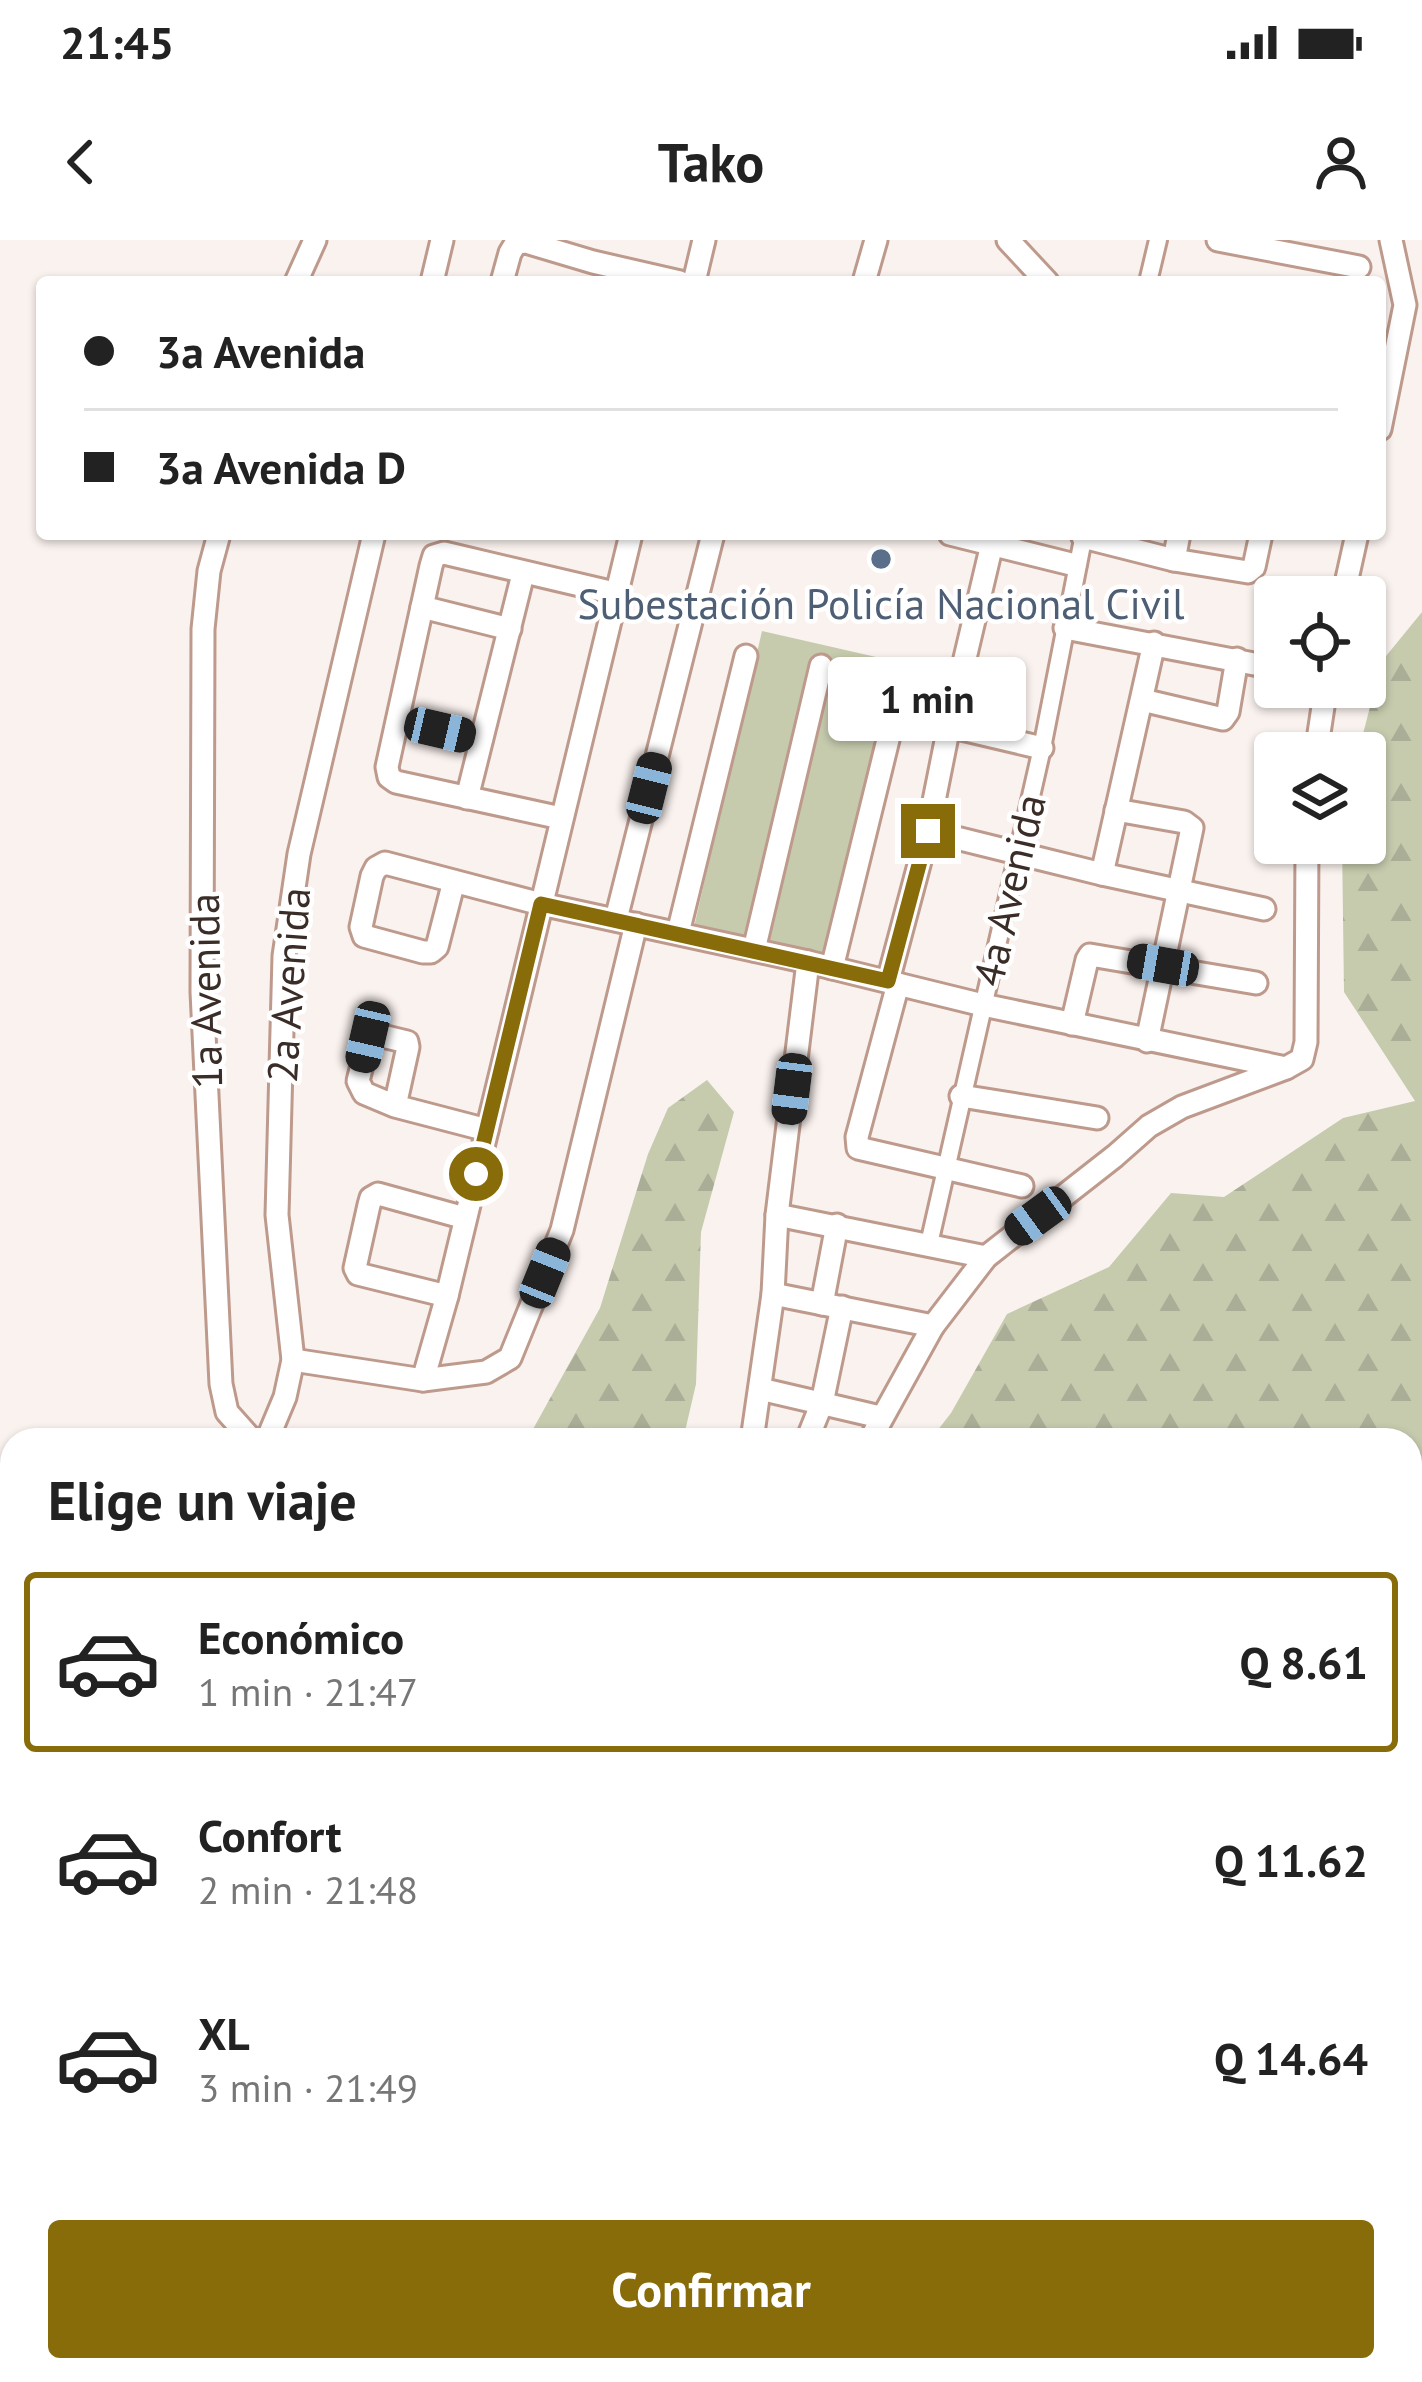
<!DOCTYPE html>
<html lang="es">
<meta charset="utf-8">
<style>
:root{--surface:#fff;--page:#f6f6f6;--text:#222;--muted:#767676;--line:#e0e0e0;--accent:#886c0a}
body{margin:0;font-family:"PT Sans",sans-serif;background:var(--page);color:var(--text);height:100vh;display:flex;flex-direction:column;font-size:45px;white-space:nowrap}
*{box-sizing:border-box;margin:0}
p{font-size:39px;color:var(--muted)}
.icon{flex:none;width:66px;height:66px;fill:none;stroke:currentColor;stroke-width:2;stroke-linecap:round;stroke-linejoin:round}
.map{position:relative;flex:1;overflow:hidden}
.panel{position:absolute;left:0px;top:1188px;width:1422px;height:954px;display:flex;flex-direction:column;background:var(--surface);border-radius:36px 36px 0 0;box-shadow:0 3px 9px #0004}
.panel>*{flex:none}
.banner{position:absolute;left:36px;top:36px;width:1350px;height:264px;border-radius:12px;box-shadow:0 3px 9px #0004;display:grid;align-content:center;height:264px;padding:0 48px;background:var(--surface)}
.controls{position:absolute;left:1254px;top:336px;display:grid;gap:24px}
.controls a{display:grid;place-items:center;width:132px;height:132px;border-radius:12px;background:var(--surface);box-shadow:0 3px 9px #0004;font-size:60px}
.end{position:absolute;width:54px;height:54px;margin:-27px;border:15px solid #886c0a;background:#fff;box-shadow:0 0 0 6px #fff}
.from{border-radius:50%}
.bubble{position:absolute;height:84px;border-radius:12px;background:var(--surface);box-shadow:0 3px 9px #0004;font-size:39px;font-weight:600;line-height:84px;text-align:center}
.car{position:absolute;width:36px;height:72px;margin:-36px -18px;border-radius:15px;box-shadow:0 0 9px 3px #0007;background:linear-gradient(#222 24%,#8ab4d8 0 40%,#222 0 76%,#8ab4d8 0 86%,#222 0)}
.banner b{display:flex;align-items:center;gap:42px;height:114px;font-size:45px}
.banner b+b{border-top:3px solid var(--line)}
.banner i{width:30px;height:30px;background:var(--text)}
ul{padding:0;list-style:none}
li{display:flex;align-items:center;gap:36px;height:180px;margin:0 24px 18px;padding:0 24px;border:6px solid transparent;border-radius:12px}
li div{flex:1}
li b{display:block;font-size:45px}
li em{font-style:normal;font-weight:600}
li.current{border-color:var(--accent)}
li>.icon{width:108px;height:108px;stroke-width:1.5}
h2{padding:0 48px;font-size:54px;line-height:144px}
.primary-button{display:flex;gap:24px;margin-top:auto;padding:24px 48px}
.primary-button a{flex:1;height:138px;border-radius:12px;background:var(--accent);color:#fff;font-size:48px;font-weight:600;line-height:138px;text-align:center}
.status{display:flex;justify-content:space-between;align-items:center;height:84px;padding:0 60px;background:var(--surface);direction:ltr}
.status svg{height:33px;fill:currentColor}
header{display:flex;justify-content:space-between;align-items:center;height:156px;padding:0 48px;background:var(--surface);font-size:54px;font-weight:600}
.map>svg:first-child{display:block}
.forest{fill:url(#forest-firs)}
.park{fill:#c6cbae}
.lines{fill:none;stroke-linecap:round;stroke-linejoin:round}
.pedestrian-casing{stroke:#be9a8c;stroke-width:22}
.minor-casing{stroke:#be9a8c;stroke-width:27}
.pedestrian{stroke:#fff;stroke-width:16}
.minor{stroke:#fff;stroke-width:21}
.route{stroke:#886c0a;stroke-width:15}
.service-dot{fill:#5c6f8a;stroke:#fff;stroke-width:4.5}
.labels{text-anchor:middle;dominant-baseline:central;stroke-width:9;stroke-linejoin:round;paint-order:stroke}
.service-label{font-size:42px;fill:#4e5e75;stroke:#fff}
.street-label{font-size:42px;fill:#3a2c26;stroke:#fff}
</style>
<div class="status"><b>21:45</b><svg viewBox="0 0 49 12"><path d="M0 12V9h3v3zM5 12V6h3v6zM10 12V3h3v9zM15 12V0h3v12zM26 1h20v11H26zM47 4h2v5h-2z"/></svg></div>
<header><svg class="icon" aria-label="back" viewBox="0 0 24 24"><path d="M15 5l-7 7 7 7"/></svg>Tako<svg class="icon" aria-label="person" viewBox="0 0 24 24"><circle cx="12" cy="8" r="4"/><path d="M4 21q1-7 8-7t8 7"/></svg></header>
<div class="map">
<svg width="1422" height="2142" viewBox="0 0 1422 2142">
<defs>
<pattern id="forest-firs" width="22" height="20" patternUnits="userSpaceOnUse" patternTransform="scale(3)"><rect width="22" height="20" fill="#c6cbae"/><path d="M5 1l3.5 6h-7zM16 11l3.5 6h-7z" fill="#abae96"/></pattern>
</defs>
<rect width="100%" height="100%" fill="#faf2ef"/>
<g class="forest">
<polygon points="1422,372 1422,1219 1410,1242 1410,1200 930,1200 951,1173 1007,1074 1109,1027 1171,953 1224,957 1343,878 1415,861 1344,752 1342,603 1365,603 1365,513 1358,513 1382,421"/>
<polygon points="707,840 734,872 701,992 696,1144 683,1200 527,1200 600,1068 648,914 668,868"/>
<polygon points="12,1994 12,2130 128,2130 118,2142 0,2142 0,1999"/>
</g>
<polygon class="park" points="762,391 920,427 843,720 694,687"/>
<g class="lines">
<defs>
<g id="pedestrian">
<polyline points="1148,42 1158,0"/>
<polyline points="929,1004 1042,508 1084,294"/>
</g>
<g id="minor">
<polyline points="1008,0 1047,42"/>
<polyline points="1218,0 1359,27"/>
<polyline points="296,42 315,0"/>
<polyline points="432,42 442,0"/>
<polyline points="502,42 510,13 516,3 526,2 593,22 680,42"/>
<polyline points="694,42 704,0"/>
<polyline points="864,42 876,0"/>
<polyline points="1380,189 1405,65 1391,0"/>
<polyline points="219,294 209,331 203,389 202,752 221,1144 227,1172 252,1200"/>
<polyline points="950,294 1075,325"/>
<polyline points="1083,297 1174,320 1248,332 1254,327 1261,294"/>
<polyline points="1174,320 1179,294"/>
<polyline points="1343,357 1357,294"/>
<polyline points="422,367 510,389"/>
<polyline points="1065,388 1275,428"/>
<polyline points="1142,460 1223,479 1228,472 1237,419"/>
<polyline points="398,480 481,500"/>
<polyline points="949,486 1042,508"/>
<polyline points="1316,513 1326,447"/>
<polyline points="467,558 523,334"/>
<polyline points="1116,570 1184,582 1192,588 1147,801"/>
<polyline points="561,578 396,542 389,537 387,527 431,326 434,316 444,313 614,353"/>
<polyline points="928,591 1102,634 1264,669"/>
<polyline points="1102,634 1154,403"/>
<polyline points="454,641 437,707 431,712 423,712 364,696 361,687 372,636 376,628 385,623 541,664 808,722 983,765 1286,828"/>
<polyline points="616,679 713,294"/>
<polyline points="678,693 746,416"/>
<polyline points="754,710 821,426"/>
<polyline points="832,728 898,459"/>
<polyline points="888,741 928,591 949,486 992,304"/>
<polyline points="898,744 857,897 858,908 1022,946"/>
<polyline points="1072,784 1087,720 1090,715 1256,743"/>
<polyline points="961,856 1097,878"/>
<polyline points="395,866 408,807 407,802 370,793 358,841 364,853 395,866 487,890"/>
<polyline points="777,975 986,1017"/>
<polyline points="773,1054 933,1086"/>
<polyline points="447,1056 358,1034 355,1028 369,965 371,958 378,954 465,978"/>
<polyline points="822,1064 837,985"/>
<polyline points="293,1120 423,1140 486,1132 510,1118 562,990 636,684"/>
<polyline points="423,1140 447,1056 631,294"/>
<polyline points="760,1149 880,1177"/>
<polyline points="267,1200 285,1157 293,1120 277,975 284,716 299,614 374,294"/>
<polyline points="752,1200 773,1054 777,975 808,722"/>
<polyline points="807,1200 822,1163 842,1067"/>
<polyline points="870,1200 933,1086 986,1017 1115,916 1149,886 1182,867 1286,828 1302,819 1306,802 1307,603"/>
<polyline points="1410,1321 1422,1316"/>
<polyline points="1410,1428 1422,1342"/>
<polyline points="1410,1506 1422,1509"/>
<polyline points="0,1724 12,1714"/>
<polyline points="0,1815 12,1795"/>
<polyline points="0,1842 12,1853"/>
<polyline points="1410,1865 1422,1867"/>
<polyline points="1410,2039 1422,1962"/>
<polyline points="642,2130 713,2142"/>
<polyline points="773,2130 848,2142"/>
<polyline points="245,2142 255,2130"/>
<polyline points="278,2142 280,2130"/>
<polyline points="372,2142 374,2130"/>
<polyline points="475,2142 477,2130"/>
<polyline points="574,2142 576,2130"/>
<polyline points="889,2142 891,2130"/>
<polyline points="990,2142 992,2130"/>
<polyline points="1091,2142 1092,2130"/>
<polyline points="1187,2142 1189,2130"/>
<polyline points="1290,2142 1292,2130"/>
<polyline points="1394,2142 1396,2130"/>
</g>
</defs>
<use href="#pedestrian" class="pedestrian-casing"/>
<use href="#minor" class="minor-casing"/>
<use href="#pedestrian" class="pedestrian"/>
<use href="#minor" class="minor"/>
</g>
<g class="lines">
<polyline class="route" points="476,934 541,664 888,741 928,591"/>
</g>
<circle class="service-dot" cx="881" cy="319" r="12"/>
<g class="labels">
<g class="service-label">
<text x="881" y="363">Subestación Policía Nacional Civil</text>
</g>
<g class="street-label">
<text transform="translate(1009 650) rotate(-77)">4a Avenida</text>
<text transform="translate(288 745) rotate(-86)">2a Avenida</text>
<text transform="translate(205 751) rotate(-91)">1a Avenida</text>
</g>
</g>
</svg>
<div class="controls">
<a><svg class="icon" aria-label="locate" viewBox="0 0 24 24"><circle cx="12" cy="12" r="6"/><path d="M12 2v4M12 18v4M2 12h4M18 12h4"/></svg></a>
<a><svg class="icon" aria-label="layers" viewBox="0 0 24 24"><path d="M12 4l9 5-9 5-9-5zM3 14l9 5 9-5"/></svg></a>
</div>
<i class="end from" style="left:476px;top:934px"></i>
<i class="end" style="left:928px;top:591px"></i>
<div class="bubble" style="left:828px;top:417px;width:198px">1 min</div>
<i class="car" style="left:440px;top:490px;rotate:103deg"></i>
<i class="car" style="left:649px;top:548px;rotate:14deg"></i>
<i class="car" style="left:1163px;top:725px;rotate:280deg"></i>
<i class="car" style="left:368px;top:797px;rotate:193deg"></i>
<i class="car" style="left:792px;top:849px;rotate:187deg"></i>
<i class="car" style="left:1038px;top:976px;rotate:234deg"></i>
<i class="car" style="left:545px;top:1033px;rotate:22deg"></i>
<div class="banner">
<b><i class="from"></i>3a Avenida</b>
<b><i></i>3a Avenida D</b>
</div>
<section class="panel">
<h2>Elige un viaje</h2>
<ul>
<li class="current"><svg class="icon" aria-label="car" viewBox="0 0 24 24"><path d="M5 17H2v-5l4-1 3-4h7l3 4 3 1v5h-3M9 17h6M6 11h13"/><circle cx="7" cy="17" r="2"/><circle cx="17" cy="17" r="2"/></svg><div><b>Económico</b><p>1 min · 21:47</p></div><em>Q 8.61</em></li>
<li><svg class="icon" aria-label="car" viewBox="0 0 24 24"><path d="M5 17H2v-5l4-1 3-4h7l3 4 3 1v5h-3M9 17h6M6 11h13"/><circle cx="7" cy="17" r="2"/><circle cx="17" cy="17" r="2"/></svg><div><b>Confort</b><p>2 min · 21:48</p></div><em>Q 11.62</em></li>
<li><svg class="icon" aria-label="car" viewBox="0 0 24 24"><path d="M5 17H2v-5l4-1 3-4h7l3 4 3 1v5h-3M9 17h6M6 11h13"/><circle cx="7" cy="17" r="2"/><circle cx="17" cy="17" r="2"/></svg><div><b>XL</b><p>3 min · 21:49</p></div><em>Q 14.64</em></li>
</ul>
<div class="primary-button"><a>Confirmar</a></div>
</section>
</div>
